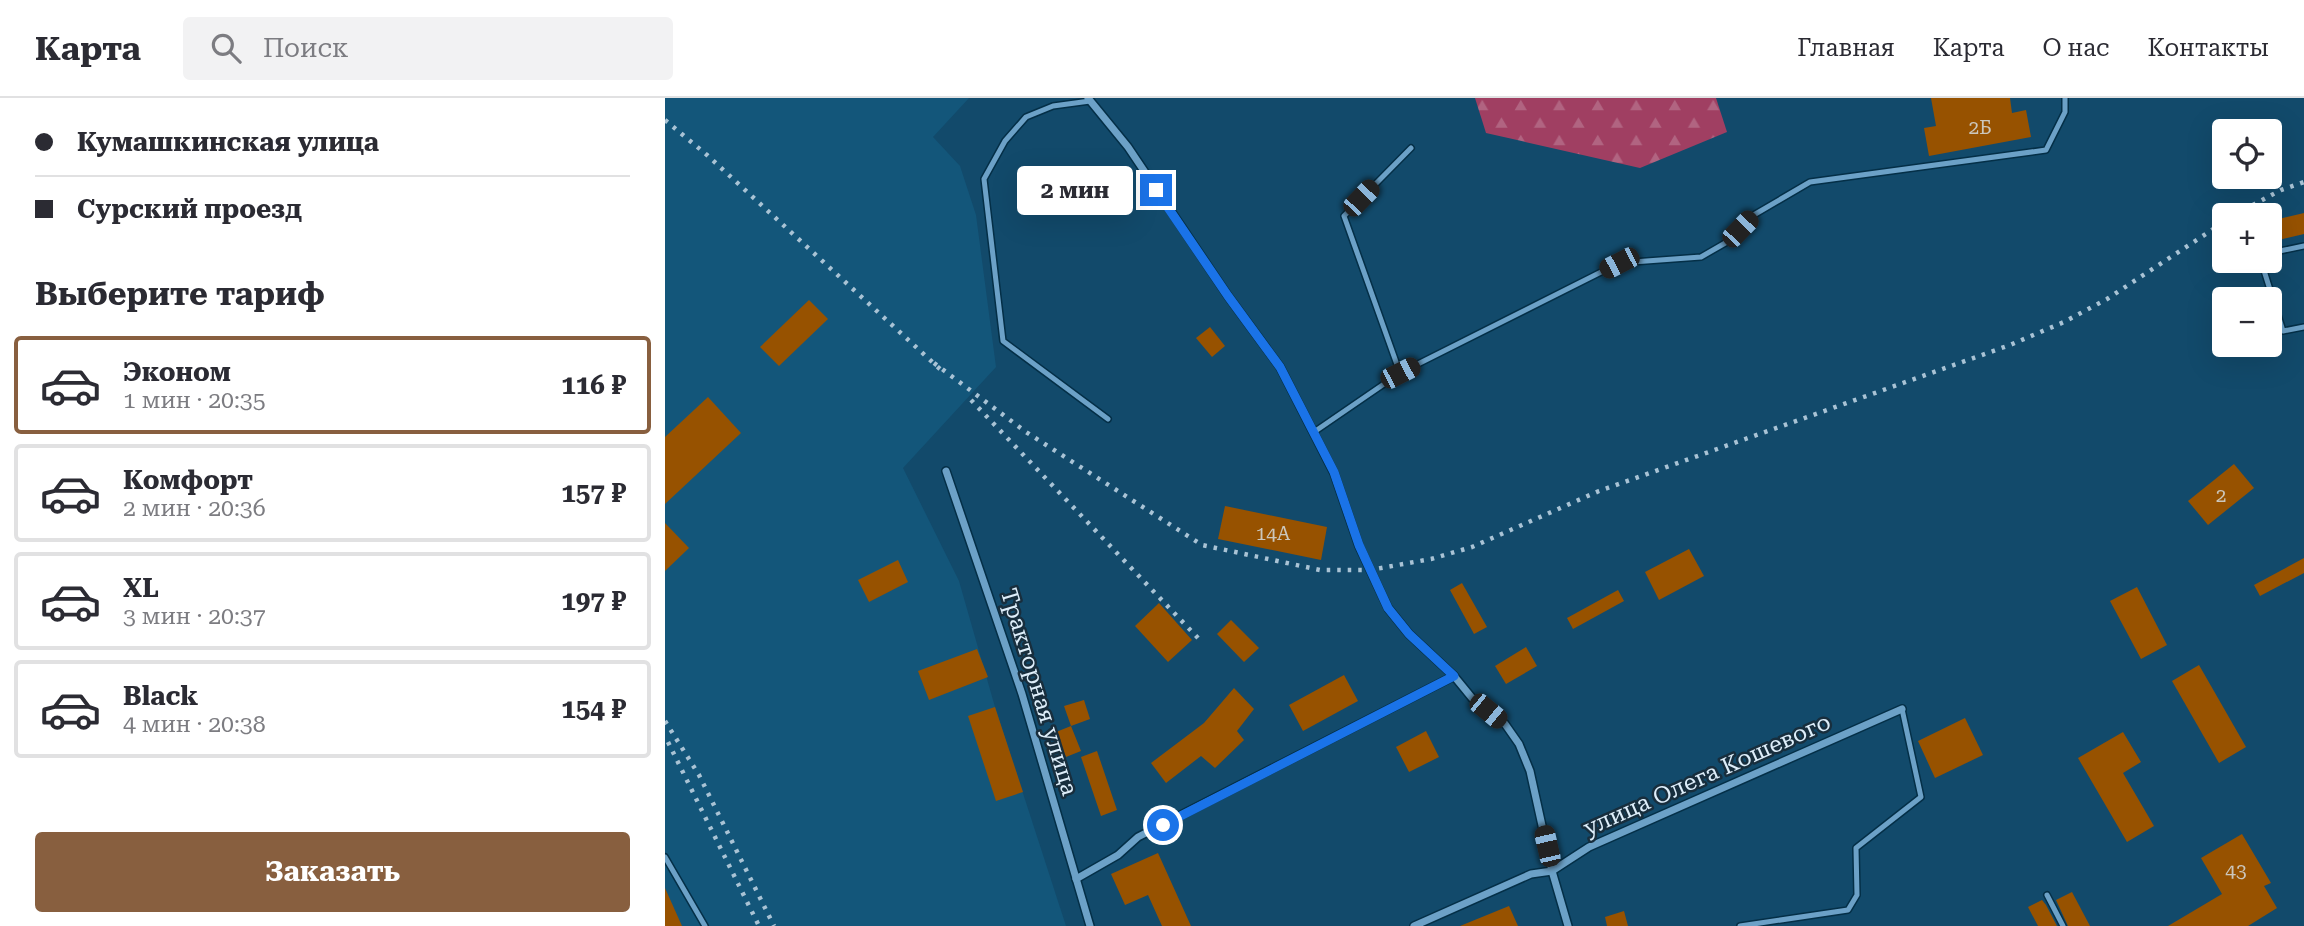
<!DOCTYPE html>
<html lang="ru">
<meta charset="utf-8">
<style>
:root{--surface:#fff;--page:#f2f2f3;--text:#2b2b33;--muted:#7c7c81;--line:#e1e1e2;--accent:#885f3f}
body{margin:0;font-family:"Roboto Serif",serif;background:var(--page);color:var(--text);height:100vh;display:flex;flex-direction:column;font-size:26px;white-space:nowrap}
*{box-sizing:border-box;margin:0}
p{font-size:23px;color:var(--muted)}
.icon{flex:none;width:38px;height:38px;fill:none;stroke:currentColor;stroke-width:2;stroke-linecap:round;stroke-linejoin:round}
.map{position:relative;flex:1;overflow:hidden}
.details{display:flex;flex-direction:column;background:var(--surface);width:665px}
.details>*{flex:none}
.banner{display:grid;align-content:center;height:154px;padding:0 35px;background:var(--surface)}
.fabs{position:absolute;left:1547px;top:21px;display:grid;gap:14px}
.fabs a{display:grid;place-items:center;width:70px;height:70px;border-radius:7px;background:var(--surface);box-shadow:0 7px 28px #0002;font-size:35px}
.end{position:absolute;width:32px;height:32px;margin:-16px;border:9px solid #1a73e8;background:#fff;box-shadow:0 0 0 4px #fff}
.from{border-radius:50%}
.bubble{position:absolute;height:49px;border-radius:7px;background:var(--surface);box-shadow:0 7px 28px #0002;font-size:23px;font-weight:700;line-height:49px;text-align:center}
.car{position:absolute;width:21px;height:42px;margin:-21px -10px;border-radius:9px;box-shadow:0 0 5px 2px #0007;background:linear-gradient(#222 24%,#8ab4d8 0 40%,#222 0 76%,#8ab4d8 0 86%,#222 0)}
.banner b{display:flex;align-items:center;gap:24px;height:66px;font-size:26px}
.banner b+b{border-top:2px solid var(--line)}
.banner i{width:18px;height:18px;background:var(--text)}
ul{padding:0;list-style:none}
li{display:flex;align-items:center;gap:21px;height:98px;margin:0 14px 10px;padding:0 21px;border:4px solid var(--line);border-radius:7px}
li div{flex:1}
li b{display:block;font-size:26px}
li em{font-style:normal;font-weight:700}
li.on{border-color:var(--accent)}
li>.icon{width:63px;height:63px;stroke-width:1.5}
h2{padding:0 35px;font-size:32px;line-height:84px}
.button{display:flex;gap:14px;margin-top:auto;padding:14px 35px}
.button a{flex:1;height:80px;border-radius:7px;background:var(--accent);color:#fff;font-size:28px;font-weight:700;line-height:80px;text-align:center}
header{display:flex;align-items:center;gap:42px;box-sizing:border-box;height:98px;padding:0 35px;background:var(--surface);border-bottom:2px solid var(--line)}
header strong{font-size:33px}
nav{display:flex;gap:38px;margin-inline-start:auto;font-size:24px}
.search{width:490px;height:63px;background:var(--page);display:flex;align-items:center;gap:18px;box-sizing:border-box;padding:0 24px;border-radius:7px;color:var(--muted);font-size:26px}
main{display:flex;flex:1;min-height:0}
.map>svg:first-child{display:block}
.built{fill:#13567a}
.forest{fill:url(#forest-firs)}
.building{fill:#975200}
.lines{fill:none;stroke-linecap:round;stroke-linejoin:round}
.lane-casing{stroke:#042f47;stroke-width:8}
.street-casing{stroke:#042f47;stroke-width:10}
.lane{stroke:#6ca1c7;stroke-width:5}
.street{stroke:#6ca1c7;stroke-width:7}
.rail{stroke:#a9c3d5;stroke-width:4.5;stroke-dasharray:3.5 7;stroke-linecap:butt}
.route{stroke:#1a73e8;stroke-width:9}
.labels{text-anchor:middle;dominant-baseline:central;stroke-width:5;stroke-linejoin:round;paint-order:stroke}
.number-label{font-size:19px;fill:#ccc7bc}
.street-label{font-size:23px;fill:#deeefa;stroke:#182e3d}
</style>
<header>
<strong>Карта</strong>
<div class="search"><svg class="icon" aria-label="search" viewBox="0 0 24 24"><circle cx="10" cy="10" r="6"/><path d="M15 15l6 6"/></svg>Поиск</div>
<nav><a>Главная</a><a>Карта</a><a>О нас</a><a>Контакты</a></nav>
</header>
<main>
<section class="details">
<div class="banner">
<b><i class="from"></i>Кумашкинская улица</b>
<b><i></i>Сурский проезд</b>
</div>
<h2>Выберите тариф</h2>
<ul>
<li class="on"><svg class="icon" aria-label="car" viewBox="0 0 24 24"><path d="M5 17H2v-5l4-1 3-4h7l3 4 3 1v5h-3M9 17h6M6 11h13"/><circle cx="7" cy="17" r="2"/><circle cx="17" cy="17" r="2"/></svg><div><b>Эконом</b><p>1 мин · 20:35</p></div><em>116 ₽</em></li>
<li><svg class="icon" aria-label="car" viewBox="0 0 24 24"><path d="M5 17H2v-5l4-1 3-4h7l3 4 3 1v5h-3M9 17h6M6 11h13"/><circle cx="7" cy="17" r="2"/><circle cx="17" cy="17" r="2"/></svg><div><b>Комфорт</b><p>2 мин · 20:36</p></div><em>157 ₽</em></li>
<li><svg class="icon" aria-label="car" viewBox="0 0 24 24"><path d="M5 17H2v-5l4-1 3-4h7l3 4 3 1v5h-3M9 17h6M6 11h13"/><circle cx="7" cy="17" r="2"/><circle cx="17" cy="17" r="2"/></svg><div><b>XL</b><p>3 мин · 20:37</p></div><em>197 ₽</em></li>
<li><svg class="icon" aria-label="car" viewBox="0 0 24 24"><path d="M5 17H2v-5l4-1 3-4h7l3 4 3 1v5h-3M9 17h6M6 11h13"/><circle cx="7" cy="17" r="2"/><circle cx="17" cy="17" r="2"/></svg><div><b>Black</b><p>4 мин · 20:38</p></div><em>154 ₽</em></li>
</ul>
<div class="button"><a>Заказать</a></div>
</section>
<div class="map">
<svg width="1639" height="828" viewBox="0 0 1639 828">
<defs>
<pattern id="forest-firs" width="22" height="20" patternUnits="userSpaceOnUse" patternTransform="scale(1.75)"><rect width="22" height="20" fill="#a03f62"/><path d="M5 1l3.5 6h-7zM16 11l3.5 6h-7z" fill="#b16481"/></pattern>
</defs>
<rect width="100%" height="100%" fill="#124a6b"/>
<polygon class="built" points="0,0 304,0 268,39 295,68 311,117 331,269 238,370 294,483 330,609 401,828 0,828"/>
<polygon class="forest" points="810,0 1051,0 1062,34 975,70 821,35"/>
<g class="building">
<polygon points="1266,0 1345,0 1347,15 1361,12 1366,39 1264,58 1259,30 1271,28"/>
<polygon points="1639,115 1639,136 1605,144 1605,123"/>
<polygon points="144,202 163,221 114,268 95,249"/>
<polygon points="545,229 560,248 547,259 531,240"/>
<polygon points="43,299 76,335 0,406 0,339"/>
<polygon points="1569,366 1589,390 1543,427 1523,403"/>
<polygon points="560,408 662,429 656,462 553,441"/>
<polygon points="0,425 24,450 0,473"/>
<polygon points="1024,451 1039,478 994,502 980,474"/>
<polygon points="1639,460 1639,475 1595,498 1589,487"/>
<polygon points="233,462 243,484 204,504 193,482"/>
<polygon points="797,485 822,529 809,536 785,492"/>
<polygon points="1472,489 1502,547 1476,561 1445,503"/>
<polygon points="953,492 959,503 908,531 902,520"/>
<polygon points="494,505 527,542 503,564 470,528"/>
<polygon points="566,522 594,550 579,564 552,536"/>
<polygon points="861,549 872,568 841,586 830,568"/>
<polygon points="312,551 323,579 264,602 253,573"/>
<polygon points="1534,567 1581,649 1554,665 1507,583"/>
<polygon points="679,577 693,603 638,633 624,607"/>
<polygon points="569,590 589,611 572,633 579,642 550,670 536,658 501,685 486,665 539,625"/>
<polygon points="419,602 425,621 406,628 399,608"/>
<polygon points="330,609 358,694 331,703 303,618"/>
<polygon points="1300,620 1318,657 1270,680 1253,643"/>
<polygon points="406,628 416,653 401,659 391,634"/>
<polygon points="761,633 774,659 744,674 731,649"/>
<polygon points="1458,634 1476,664 1458,675 1489,728 1462,744 1413,660"/>
<polygon points="432,653 452,712 436,718 416,659"/>
<polygon points="1577,736 1606,785 1599,788 1612,810 1583,828 1503,828 1557,796 1536,760"/>
<polygon points="493,755 526,828 497,828 483,797 460,807 446,776"/>
<polygon points="0,790 17,828 0,828"/>
<polygon points="1407,794 1425,828 1403,828 1391,802"/>
<polygon points="1377,802 1381,807 1392,828 1373,828 1363,809"/>
<polygon points="844,808 853,828 795,828"/>
<polygon points="959,813 963,828 942,828 940,819"/>
</g>
<g class="lines">
<defs>
<g id="lane">
<polyline points="425,3 388,8 361,19 340,43 319,81 338,243 443,321"/>
<polyline points="1605,155 1639,148"/>
<polyline points="1596,163 1618,233 1639,229"/>
<polyline points="735,275 679,118 746,50"/>
<polyline points="649,334 735,275 954,165 1036,159 1062,144 1087,118 1145,84 1381,52 1400,14 1400,0"/>
<polyline points="0,759 40,828"/>
<polyline points="1382,797 1398,828"/>
<polyline points="1075,828 1183,812 1192,797 1191,750 1256,699 1237,611"/>
</g>
<g id="street">
<polyline points="423,0 463,49 563,198 615,269 669,375 694,448 723,510 744,536 789,578 807,600 840,626 854,646 865,673 887,773 903,828"/>
<polyline points="281,373 357,596 425,828"/>
<polyline points="411,781 453,757 473,739 789,578"/>
<polyline points="749,828 866,776 887,773 924,749 1237,611"/>
</g>
</defs>
<use href="#lane" class="lane-casing"/>
<use href="#street" class="street-casing"/>
<use href="#lane" class="lane"/>
<use href="#street" class="street"/>
<g class="rail">
<polyline points="0,22 42,57 276,272"/>
<polyline points="1569,117 1616,92 1639,84"/>
<polyline points="269,265 361,334 537,447 655,472 705,472 766,461 807,449 934,393 1345,247 1399,224 1442,201 1559,124"/>
<polyline points="306,302 533,540"/>
<polyline points="0,623 34,677 109,828"/>
<polyline points="3,644 94,828"/>
</g>
</g>
<g class="lines">
<polyline class="route" points="491,92 563,198 615,269 669,374 694,447 723,510 744,536 789,578 498,727"/>
</g>
<g class="labels">
<g class="number-label">
<text x="1315" y="29">2Б</text>
<text x="1556" y="397">2</text>
<text x="608" y="435">14А</text>
<text x="1571" y="772">43</text>
</g>
<g class="street-label">
<text transform="translate(374 594) rotate(73)">Тракторная улица</text>
<text transform="translate(1042 677) rotate(-24)">улица Олега Кошевого</text>
</g>
</g>
</svg>
<div class="fabs">
<a><svg class="icon" aria-label="locate" viewBox="0 0 24 24"><circle cx="12" cy="12" r="6"/><path d="M12 2v4M12 18v4M2 12h4M18 12h4"/></svg></a>
<a>+</a>
<a>−</a>
</div>
<i class="end from" style="left:498px;top:727px"></i>
<i class="end" style="left:491px;top:92px"></i>
<div class="bubble" style="left:352px;top:68px;width:116px">2 мин</div>
<i class="car" style="left:696px;top:100px;rotate:44deg"></i>
<i class="car" style="left:1075px;top:131px;rotate:44deg"></i>
<i class="car" style="left:954px;top:165px;rotate:243deg"></i>
<i class="car" style="left:735px;top:275px;rotate:63deg"></i>
<i class="car" style="left:823px;top:613px;rotate:129deg"></i>
<i class="car" style="left:882px;top:748px;rotate:347deg"></i>
</div>
</main>
